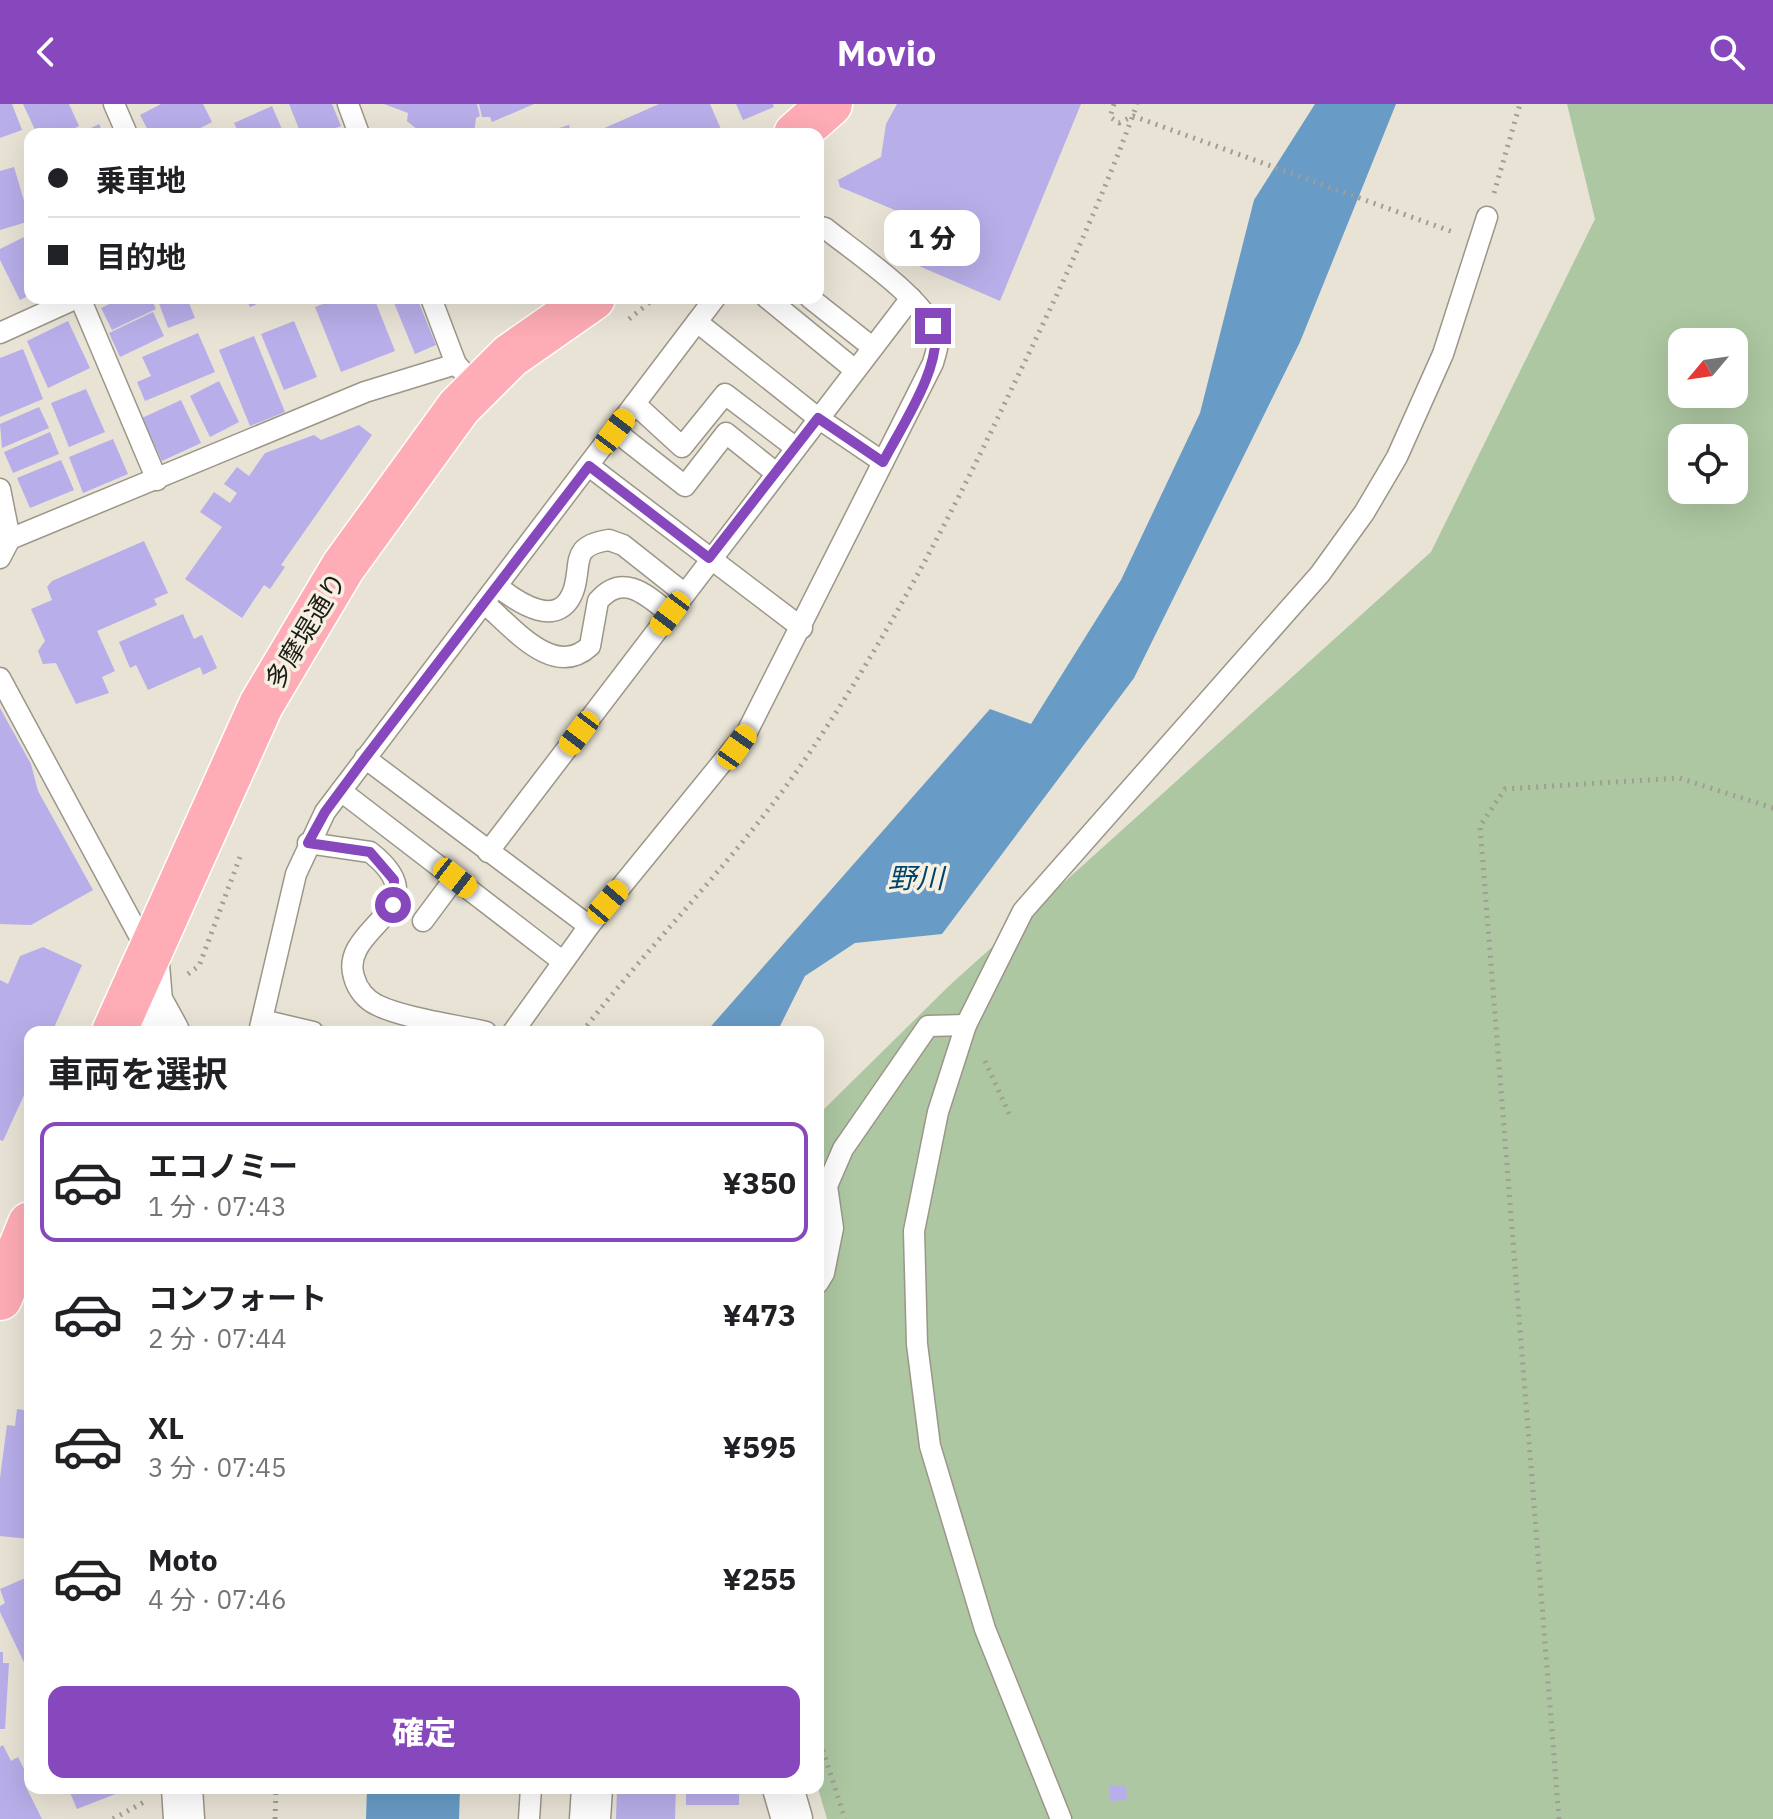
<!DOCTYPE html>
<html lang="ja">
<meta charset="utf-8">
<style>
:root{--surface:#fff;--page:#f2f2f2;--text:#202124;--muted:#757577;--line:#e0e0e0;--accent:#8748be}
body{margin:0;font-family:"IBM Plex Sans","Noto Sans JP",sans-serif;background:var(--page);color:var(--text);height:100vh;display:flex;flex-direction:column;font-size:30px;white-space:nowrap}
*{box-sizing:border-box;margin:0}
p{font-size:26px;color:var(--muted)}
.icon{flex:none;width:44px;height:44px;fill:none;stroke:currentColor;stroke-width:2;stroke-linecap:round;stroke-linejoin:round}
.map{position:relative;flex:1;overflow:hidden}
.sheet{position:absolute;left:24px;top:922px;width:800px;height:768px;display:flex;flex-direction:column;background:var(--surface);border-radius:16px;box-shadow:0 8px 32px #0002}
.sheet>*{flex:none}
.guide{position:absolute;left:24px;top:24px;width:800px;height:176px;border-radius:16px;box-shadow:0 8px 32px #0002;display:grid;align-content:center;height:176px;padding:0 24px;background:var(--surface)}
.needle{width:52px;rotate:241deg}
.controls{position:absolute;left:1668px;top:224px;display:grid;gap:16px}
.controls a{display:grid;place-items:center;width:80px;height:80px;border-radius:16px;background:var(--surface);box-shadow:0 8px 32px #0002;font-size:40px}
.end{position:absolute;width:36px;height:36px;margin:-18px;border:10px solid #8748be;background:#fff;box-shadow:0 0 0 4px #fff}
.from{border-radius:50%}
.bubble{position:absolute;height:56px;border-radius:16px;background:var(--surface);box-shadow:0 8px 32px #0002;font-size:26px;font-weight:800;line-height:56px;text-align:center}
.car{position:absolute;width:24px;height:48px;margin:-24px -12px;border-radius:10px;box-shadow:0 0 6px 2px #0007;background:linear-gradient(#f5c518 24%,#345 0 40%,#f5c518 0 76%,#345 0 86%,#f5c518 0)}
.guide b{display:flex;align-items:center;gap:28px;height:76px;font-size:30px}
.guide b+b{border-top:2px solid var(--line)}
.guide i{width:20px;height:20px;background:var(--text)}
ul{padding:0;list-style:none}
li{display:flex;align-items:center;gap:24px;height:120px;margin:0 16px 12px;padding:0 8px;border:4px solid transparent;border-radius:16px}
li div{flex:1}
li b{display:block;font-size:30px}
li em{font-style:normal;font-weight:800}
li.current{border-color:var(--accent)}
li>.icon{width:72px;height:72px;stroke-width:1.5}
h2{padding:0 24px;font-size:36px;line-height:96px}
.button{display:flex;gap:16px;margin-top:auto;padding:16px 24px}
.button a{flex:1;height:92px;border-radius:16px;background:var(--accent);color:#fff;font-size:32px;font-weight:800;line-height:92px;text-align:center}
header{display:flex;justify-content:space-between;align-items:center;height:104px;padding:0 24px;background:var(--accent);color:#fff;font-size:36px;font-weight:800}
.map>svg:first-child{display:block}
.green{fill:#adc7a2;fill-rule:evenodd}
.water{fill:#689bc5}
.building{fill:#b8aee9}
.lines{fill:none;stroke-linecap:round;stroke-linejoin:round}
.lane-casing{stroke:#9c9689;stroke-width:23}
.street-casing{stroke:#9c9689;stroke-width:43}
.primary-casing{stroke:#fff;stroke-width:47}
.path{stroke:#a19d93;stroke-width:5;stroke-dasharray:2 6;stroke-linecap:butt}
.lane{stroke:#fff;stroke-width:20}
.street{stroke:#fff;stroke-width:40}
.primary{stroke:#feacb5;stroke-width:44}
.route{stroke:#8748be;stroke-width:10}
.labels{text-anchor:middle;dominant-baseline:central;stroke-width:7;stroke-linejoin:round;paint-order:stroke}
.street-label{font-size:26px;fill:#1e1c17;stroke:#f6f0e2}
.water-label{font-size:28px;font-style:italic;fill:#00436b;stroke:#f6f0e2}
</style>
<header><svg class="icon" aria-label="back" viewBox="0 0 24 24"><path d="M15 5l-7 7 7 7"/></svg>Movio<svg class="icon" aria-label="search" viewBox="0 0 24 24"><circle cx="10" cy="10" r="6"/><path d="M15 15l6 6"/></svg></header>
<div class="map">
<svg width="1773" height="1715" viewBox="0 0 1773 1715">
<rect width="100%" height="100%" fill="#e8e3d5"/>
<path class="green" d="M1567 0H1773V1715H827L818 1684V1011L951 880 1431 448 1595 115ZM1682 238H1734V290H1682ZM1682 334H1734V386H1682Z"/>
<g class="water">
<polygon points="1315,0 1396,0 1300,238 1134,574 942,830 855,839 805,872 777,928 706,928 990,605 1031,620 1121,476 1200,309 1254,96"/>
<polygon points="367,1684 460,1684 459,1715 366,1715"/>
</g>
<g class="building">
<polygon points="0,0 12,0 22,26 0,34"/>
<polygon points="23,0 69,0 79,22 63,30 37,30"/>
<polygon points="161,0 203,0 212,18 189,30 150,30 140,11"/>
<polygon points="289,0 332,0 341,22 321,30 301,30"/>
<polygon points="384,0 477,0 480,12 476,14 474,30 430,30 419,27 407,17 408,9"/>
<polygon points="479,0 534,0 492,18 490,13 482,13"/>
<polygon points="659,0 710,0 723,30 591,30"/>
<polygon points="736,0 773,0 774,3 743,16"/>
<polygon points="897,0 1081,0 1000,197 919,162 935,123 840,83 838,76 881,53 886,20"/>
<polygon points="272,2 284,30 239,30 234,19"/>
<polygon points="99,20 104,30 79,30"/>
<polygon points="569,21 571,30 542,30 542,29"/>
<polygon points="14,63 30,117 0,126 0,67"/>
<polygon points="24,133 30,144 30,191 20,196 0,156 0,145"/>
<polygon points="122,194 151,194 156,205 112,226 101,204"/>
<polygon points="157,194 187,194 195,214 168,224"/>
<polygon points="246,194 271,194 250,203"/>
<polygon points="339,194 374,194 395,247 341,268 315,203"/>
<polygon points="392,194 417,194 436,241 415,250"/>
<polygon points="153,208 164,232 120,253 109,229"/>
<polygon points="68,217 90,264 48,284 27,237"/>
<polygon points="294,217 317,273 284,286 261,230"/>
<polygon points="198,229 215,268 145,297 137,278 151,272 142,253"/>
<polygon points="254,232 285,308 250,322 219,246"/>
<polygon points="23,245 43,295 0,313 0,254"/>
<polygon points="219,277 239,318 210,333 190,292"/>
<polygon points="86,285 105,328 69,343 51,299"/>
<polygon points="181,296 201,339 162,357 142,314"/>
<polygon points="39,303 49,324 2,344 0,320"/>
<polygon points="359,321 372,331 281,461 285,463 270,485 264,481 242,514 185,475 222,423 200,408 214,388 230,399 237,389 224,380 237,363 249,372 265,349 314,331 321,336"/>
<polygon points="50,328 59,350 13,369 4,348"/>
<polygon points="113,335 128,370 83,389 69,353"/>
<polygon points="61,356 74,386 30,404 17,374"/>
<polygon points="144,437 168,489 154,495 157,501 97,527 115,567 102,573 109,589 76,600 56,559 43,560 38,547 45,537 31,505 52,496 47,483 52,477"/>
<polygon points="183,510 194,535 202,531 217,564 203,571 200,563 148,586 136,561 130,564 119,538"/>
<polygon points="0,604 31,660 38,687 93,786 31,821 0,820"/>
<polygon points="43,843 82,861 52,928 30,928 30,978 3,1037 0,1036 0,876 8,880 20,852"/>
<polygon points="17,1305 30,1307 29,1435 0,1432 0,1374 7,1321 15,1322"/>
<polygon points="30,1472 30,1571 0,1508 0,1502 5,1499 0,1485"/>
<polygon points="0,1548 3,1548 3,1559 9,1559 5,1625 0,1625"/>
<polygon points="3,1641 11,1657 18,1653 30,1677 25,1681 42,1715 0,1715 0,1643"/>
<polygon points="1126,1681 1127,1696 1110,1697 1110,1682"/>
<polygon points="68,1684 131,1684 77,1705"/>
<polygon points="617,1684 676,1684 675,1715 616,1715"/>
<rect x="686" y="1684" width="53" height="17"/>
</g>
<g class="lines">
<defs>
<g id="lane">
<polyline points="114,0 127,30"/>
<polyline points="348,0 359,30"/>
<polyline points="80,194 157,376"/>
<polyline points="431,194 456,260"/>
<polyline points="767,194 855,266"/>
<polyline points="810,194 872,243"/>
<polyline points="697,218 818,314 883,358"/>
<polyline points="0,229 77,194"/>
<polyline points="635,300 682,343 725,290 796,344"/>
<polyline points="615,327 685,382 726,329 776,369"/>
<polyline points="589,362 802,524"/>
<polyline points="0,385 10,435"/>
<polyline points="0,454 10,435 365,288 456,260 477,283"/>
<path d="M497 482C517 498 560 528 574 485 582 458 570 442 609 436L623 441 685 490"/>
<path d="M484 499C512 522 553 576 590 542L598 497C623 468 647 491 670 510"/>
<polyline points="0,574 148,848"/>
<polyline points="365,654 589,822"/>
<polyline points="341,687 562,857"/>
<path d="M308 739 370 748C443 805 338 822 354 873 357 885 366 896 377 901 403 914 456 921 486 928"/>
<polyline points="488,748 911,194"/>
<polyline points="423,817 455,774"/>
<polyline points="262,916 313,928"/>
<polyline points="259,928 296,770 325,708 715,194"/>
<path d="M513 928 589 822 747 628 933 259C935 251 939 242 937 234 932 199 853 147 825 124L818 122"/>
<polyline points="818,1179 824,1169 833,1124 827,1082 843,1045 928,922 966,921"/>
<polyline points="529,1715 531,1684"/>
<polyline points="1061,1715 985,1525 930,1342 917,1240 914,1127 938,1008 966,921 1023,807 1320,470 1364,409 1397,353 1443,250 1487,113"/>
</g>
<g id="street">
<polyline points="148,849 152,897 169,928"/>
<polyline points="182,1684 184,1715"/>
<polyline points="783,1684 792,1715"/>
<polyline points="590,1715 592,1684"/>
</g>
<g id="primary">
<polyline points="796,30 830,0"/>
<polyline points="114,928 261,601 343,463 459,303 510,252 593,194"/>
<polyline points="0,1194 30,1120"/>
</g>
</defs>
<use href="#lane" class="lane-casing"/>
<use href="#street" class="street-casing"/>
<use href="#primary" class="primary-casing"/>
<g class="path">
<polyline points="1114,0 1110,13 1119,19 1133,12 1453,128"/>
<polyline points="1494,89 1520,0"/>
<polyline points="629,215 655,194"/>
<polyline points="188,870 199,862 240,753"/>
<path d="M582 928C651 839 732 759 797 667 881 546 950 415 1013 282 1058 190 1102 97 1137 0"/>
<polyline points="985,957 1011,1014"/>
<polyline points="818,1631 845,1715"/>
<polyline points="113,1715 144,1698"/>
<polyline points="275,1715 276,1684"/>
<polyline points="1559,1715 1480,722 1505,685 1679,674 1773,704"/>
</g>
<use href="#lane" class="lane"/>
<use href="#street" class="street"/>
<use href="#primary" class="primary"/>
</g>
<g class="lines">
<path class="route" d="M393 801 394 776 370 748 308 739 325 708 365 654 589 362 709 454 818 314 883 358C900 325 946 257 933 222"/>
</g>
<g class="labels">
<g class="street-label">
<text transform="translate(305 526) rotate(-59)">多摩堤通り</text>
</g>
<g class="water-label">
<text x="916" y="773">野川</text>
</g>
</g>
</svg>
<div class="controls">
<a><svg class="needle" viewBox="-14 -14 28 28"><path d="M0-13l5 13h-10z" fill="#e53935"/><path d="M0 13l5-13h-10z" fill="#757577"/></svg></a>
<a><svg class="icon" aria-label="locate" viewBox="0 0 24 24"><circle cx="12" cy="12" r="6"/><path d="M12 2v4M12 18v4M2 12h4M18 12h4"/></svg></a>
</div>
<i class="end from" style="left:393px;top:801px"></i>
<i class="end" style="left:933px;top:222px"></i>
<div class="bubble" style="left:884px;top:106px;width:96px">1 分</div>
<i class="car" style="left:615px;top:327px;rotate:37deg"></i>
<i class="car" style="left:670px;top:510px;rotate:217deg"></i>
<i class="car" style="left:579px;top:629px;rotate:217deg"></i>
<i class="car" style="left:737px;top:643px;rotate:35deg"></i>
<i class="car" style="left:455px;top:774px;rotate:128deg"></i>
<i class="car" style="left:608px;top:798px;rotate:40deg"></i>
<div class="guide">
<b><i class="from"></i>乗車地</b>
<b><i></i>目的地</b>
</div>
<section class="sheet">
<h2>車両を選択</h2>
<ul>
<li class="current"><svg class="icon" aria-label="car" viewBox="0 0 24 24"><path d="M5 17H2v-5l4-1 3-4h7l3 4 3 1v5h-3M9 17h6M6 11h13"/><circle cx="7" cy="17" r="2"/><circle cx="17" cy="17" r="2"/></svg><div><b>エコノミー</b><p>1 分 · 07:43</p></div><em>¥350</em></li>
<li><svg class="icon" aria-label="car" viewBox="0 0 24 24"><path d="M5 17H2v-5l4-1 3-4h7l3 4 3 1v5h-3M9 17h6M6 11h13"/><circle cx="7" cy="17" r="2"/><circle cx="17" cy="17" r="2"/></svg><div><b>コンフォート</b><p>2 分 · 07:44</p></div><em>¥473</em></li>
<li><svg class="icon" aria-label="car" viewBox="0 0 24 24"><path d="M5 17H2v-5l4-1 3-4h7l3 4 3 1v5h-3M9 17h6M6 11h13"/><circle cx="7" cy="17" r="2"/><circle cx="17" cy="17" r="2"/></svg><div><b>XL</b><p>3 分 · 07:45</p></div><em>¥595</em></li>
<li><svg class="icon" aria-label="car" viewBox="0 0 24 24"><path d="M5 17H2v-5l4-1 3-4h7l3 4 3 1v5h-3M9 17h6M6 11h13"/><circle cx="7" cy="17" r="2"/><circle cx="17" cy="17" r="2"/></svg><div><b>Moto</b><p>4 分 · 07:46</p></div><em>¥255</em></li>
</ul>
<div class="button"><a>確定</a></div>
</section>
</div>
